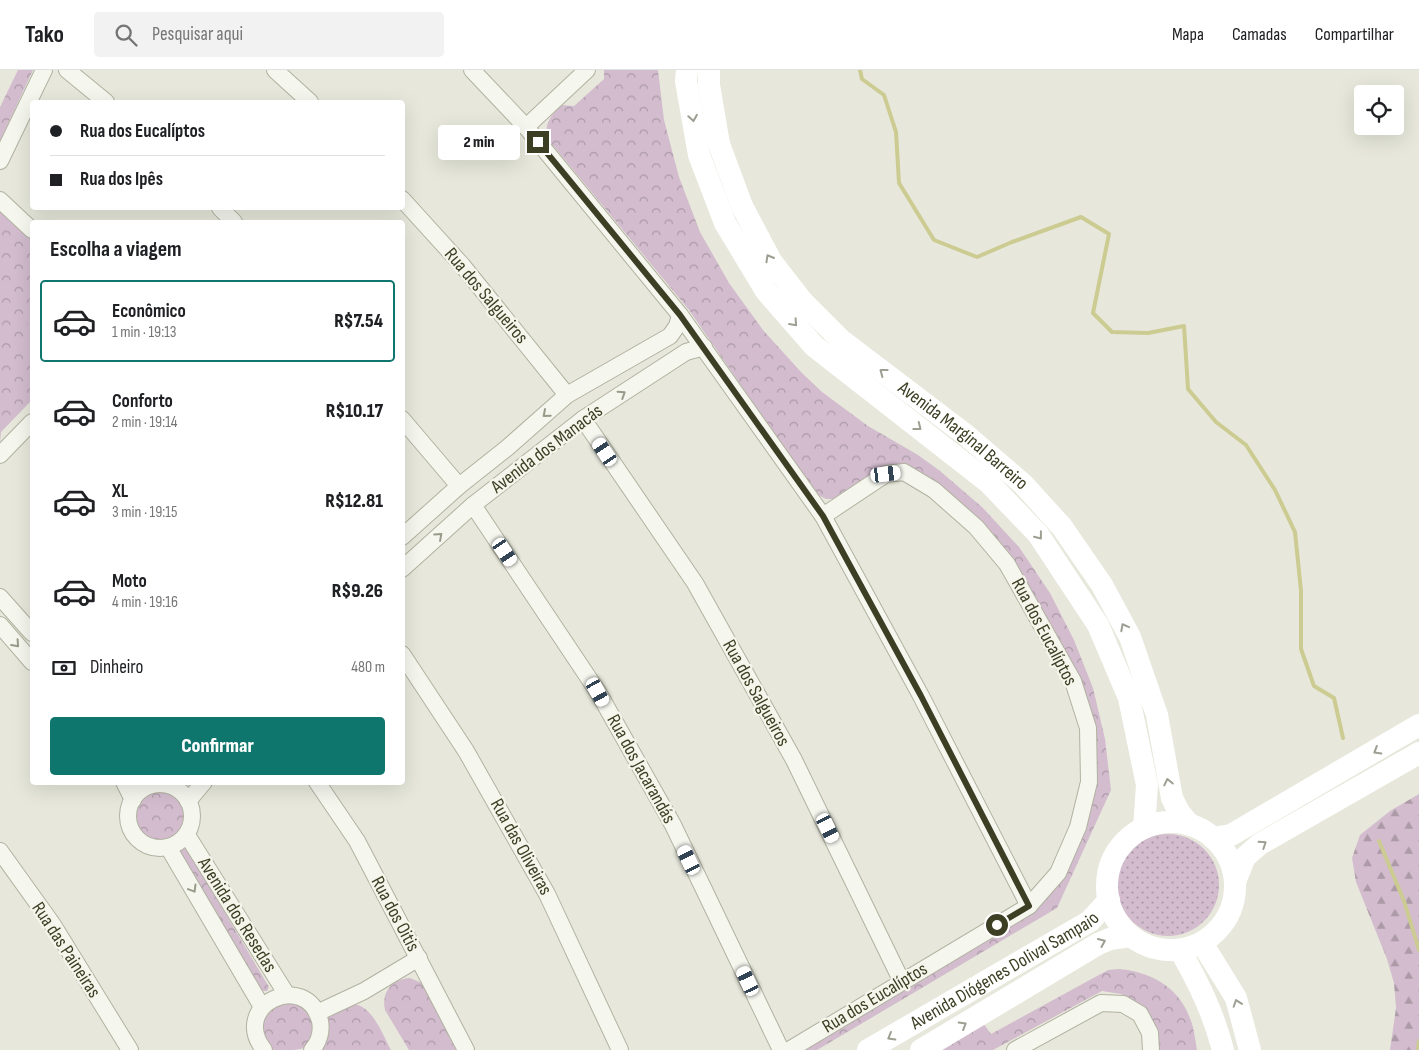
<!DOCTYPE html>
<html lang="pt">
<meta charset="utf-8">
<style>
:root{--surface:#fff;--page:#f2f2f2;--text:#202124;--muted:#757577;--line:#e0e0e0;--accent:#0f766e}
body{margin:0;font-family:"Sofia Sans Condensed",sans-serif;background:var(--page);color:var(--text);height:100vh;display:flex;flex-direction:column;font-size:19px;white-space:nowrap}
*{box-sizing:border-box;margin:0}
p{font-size:16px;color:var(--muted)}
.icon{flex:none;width:28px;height:28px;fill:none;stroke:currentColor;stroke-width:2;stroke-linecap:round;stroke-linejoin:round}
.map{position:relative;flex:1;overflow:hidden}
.drawer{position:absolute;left:30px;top:150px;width:375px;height:565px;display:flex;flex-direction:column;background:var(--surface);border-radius:5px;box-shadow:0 5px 20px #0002}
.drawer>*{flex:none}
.top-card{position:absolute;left:30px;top:30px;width:375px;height:110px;border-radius:5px;box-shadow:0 5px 20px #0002;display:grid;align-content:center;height:110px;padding:0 20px;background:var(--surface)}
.controls{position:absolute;left:1354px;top:15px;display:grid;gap:10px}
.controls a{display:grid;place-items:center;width:50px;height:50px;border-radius:5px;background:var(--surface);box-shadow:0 5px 20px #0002;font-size:25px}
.end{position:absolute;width:22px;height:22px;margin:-11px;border:6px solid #3d3f24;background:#fff;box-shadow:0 0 0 2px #fff}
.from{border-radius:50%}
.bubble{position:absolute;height:35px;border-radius:5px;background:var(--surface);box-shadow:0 5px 20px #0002;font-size:16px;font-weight:800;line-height:35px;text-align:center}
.car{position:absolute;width:15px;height:30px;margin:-15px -8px;border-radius:6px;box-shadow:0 0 4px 1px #0007;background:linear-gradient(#fff 24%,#345 0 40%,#fff 0 76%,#345 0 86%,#fff 0)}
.top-card b{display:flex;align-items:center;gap:18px;height:48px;font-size:19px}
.top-card b+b{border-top:1px solid var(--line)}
.top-card i{width:12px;height:12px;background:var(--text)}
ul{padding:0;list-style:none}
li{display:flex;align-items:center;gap:15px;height:82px;margin:0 10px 8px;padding:0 10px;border:2px solid transparent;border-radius:5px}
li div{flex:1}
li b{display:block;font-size:19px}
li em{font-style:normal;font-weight:800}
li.active{border-color:var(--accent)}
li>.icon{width:45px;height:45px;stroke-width:1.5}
h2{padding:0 20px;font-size:22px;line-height:60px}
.pay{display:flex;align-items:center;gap:12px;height:55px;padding:0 20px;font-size:19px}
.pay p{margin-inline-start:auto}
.button{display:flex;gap:10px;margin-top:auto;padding:10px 20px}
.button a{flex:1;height:58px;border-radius:5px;background:var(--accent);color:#fff;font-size:20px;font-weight:800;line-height:58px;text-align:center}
header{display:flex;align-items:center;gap:30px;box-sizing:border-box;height:70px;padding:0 25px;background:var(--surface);border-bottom:1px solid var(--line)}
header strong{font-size:24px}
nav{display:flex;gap:28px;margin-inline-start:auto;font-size:18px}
.search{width:350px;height:45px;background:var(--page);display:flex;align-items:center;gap:12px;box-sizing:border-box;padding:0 18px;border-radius:5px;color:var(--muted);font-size:19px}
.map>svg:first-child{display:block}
.grass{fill:url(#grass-dots)}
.forest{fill:url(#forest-firs)}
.park{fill:url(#park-crowns)}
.pitch{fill:#d2bcce}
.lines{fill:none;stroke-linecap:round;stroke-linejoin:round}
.stream{stroke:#cccb92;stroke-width:4}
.street-casing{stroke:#b1b2a0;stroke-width:18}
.street{stroke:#f5f6ee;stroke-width:16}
.secondary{stroke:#fff;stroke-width:22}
.oneway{stroke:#9e9f92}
.oneway2{stroke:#999a89}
.route{stroke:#3d3f24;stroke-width:6}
.labels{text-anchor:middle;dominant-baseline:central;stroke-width:4.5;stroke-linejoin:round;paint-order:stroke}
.street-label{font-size:19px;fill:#3d3f24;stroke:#f5f5eb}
</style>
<header>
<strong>Tako</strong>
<div class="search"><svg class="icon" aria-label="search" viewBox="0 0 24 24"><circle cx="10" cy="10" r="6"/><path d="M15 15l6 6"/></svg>Pesquisar aqui</div>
<nav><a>Mapa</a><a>Camadas</a><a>Compartilhar</a></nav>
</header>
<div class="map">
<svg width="1419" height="980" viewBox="0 0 1419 980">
<defs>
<pattern id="grass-dots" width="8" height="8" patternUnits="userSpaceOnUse" patternTransform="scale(1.25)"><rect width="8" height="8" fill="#d2bcce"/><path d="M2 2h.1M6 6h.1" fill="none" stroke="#ac9aa7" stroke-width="1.8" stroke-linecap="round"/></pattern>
<pattern id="forest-firs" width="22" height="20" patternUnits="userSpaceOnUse" patternTransform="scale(1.25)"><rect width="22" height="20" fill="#d2bcce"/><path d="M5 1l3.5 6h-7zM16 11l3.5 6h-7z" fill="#ac9aa7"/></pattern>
<pattern id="park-crowns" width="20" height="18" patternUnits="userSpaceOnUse" patternTransform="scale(1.25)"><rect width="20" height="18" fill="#d2bcce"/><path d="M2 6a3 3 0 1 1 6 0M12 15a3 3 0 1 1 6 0" fill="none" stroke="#ac9aa7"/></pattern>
</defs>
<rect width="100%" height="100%" fill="#e7e8db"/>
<circle class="grass" cx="1168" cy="815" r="51"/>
<polygon class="forest" points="1419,724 1419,980 1390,980 1396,938 1394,913 1387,889 1356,812 1352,788 1360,765 1390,741"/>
<g class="park">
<polygon points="18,0 33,0 0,71 0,37"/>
<path d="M604 0H658L664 50 679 107 700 162 729 213 763 260 801 302 822 322 868 356 918 385 940 401 982 437 1019 477 1050 523 1074 570 1093 618 1105 669 1111 720 1057 838 817 980H796L1019 849 1082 758 1092 656 1013 492 936 412 929 407 912 399 837 429H826L816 424 689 240 551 73C541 57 550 47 561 35L574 36 604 9Z"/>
<polygon points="0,138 32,168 32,330 1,362 0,373"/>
<circle cx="161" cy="746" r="25"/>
<polygon points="181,778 187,779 269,917 267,921 262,921 179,784 179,779"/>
<path d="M1118 899C1148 901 1178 916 1189 946 1194 956 1195 969 1197 980H1159L1139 934 1121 924 1102 921 993 980H936L983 953 991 964 1108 900Z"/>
<path d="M410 908 422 913 456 980H409L385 940C381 922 392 909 410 908Z"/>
<path d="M280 933C285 933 291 932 296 934 308 936 316 953 313 965 308 980 300 980 286 980 283 980 277 980 274 980 262 976 260 951 267 942 270 939 276 936 280 933Z"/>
<path d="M353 934C373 936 382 964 391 980H323L325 945Z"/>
</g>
<polygon class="pitch" points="31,215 32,215 32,283 25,282"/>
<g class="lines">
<g class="stream">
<polyline points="860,0 862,9 884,25 896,62 899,113 934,170 977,187 1012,172 1081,147 1109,164 1093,243 1112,262 1148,263 1184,256 1188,319 1216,352 1246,375 1275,420 1295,462 1301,521 1301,579 1314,616 1334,628 1343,668"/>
<polyline points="1379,771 1404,831 1419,880"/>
<polyline points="1418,980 1419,971"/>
</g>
<defs>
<g id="street">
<polyline points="67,0 106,32"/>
<polyline points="275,0 310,32"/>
<polyline points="472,0 526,57 680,245 823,446 921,626 1029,836"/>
<polyline points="526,57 587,0"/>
<polyline points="0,91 44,0"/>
<polyline points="402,129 462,195 567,325"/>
<polyline points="0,130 32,160"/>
<polyline points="220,138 234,152"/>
<polyline points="402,349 459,416"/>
<polyline points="583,349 695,513 794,690 902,912"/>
<polyline points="0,385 32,352"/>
<polyline points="473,435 598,622 673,755 781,980"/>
<polyline points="402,467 459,416 507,378 567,325 670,266 677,256 680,245"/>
<polyline points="402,499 473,435 583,349 686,282 704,277"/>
<polyline points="0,527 32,563"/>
<polyline points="0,555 32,592"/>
<polyline points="402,584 466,681 547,824 620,980"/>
<polyline points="124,712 133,730"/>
<polyline points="317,712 357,771 466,980"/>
<circle cx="160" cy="746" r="32"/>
<polyline points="188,731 204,712"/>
<polyline points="187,765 287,925"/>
<polyline points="168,777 262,937"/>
<polyline points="0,781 53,855 130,980"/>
<polyline points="317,943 364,921 419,888"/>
<path d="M264 980C229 935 306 899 320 951 322 961 319 972 312 980"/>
<polyline points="789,980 1029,836 1058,803 1078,757 1089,712 1088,658 1073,611 1007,494 976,457 934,420 904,402 886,404 823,446"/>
<polyline points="1015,980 1101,933 1123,934 1140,944 1150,963 1151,980"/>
</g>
</defs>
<use href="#street" class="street-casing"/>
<use href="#street" class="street"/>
<g class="secondary">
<polyline points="687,0 686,11 699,85 725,153 766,221 814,276 988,412 1038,464 1098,555 1129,628 1147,715 1144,758"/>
<path id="s1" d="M709 0V15L719 74 742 136 771 191 802 231 841 270 966 365 1023 414 1062 457 1102 515 1130 567 1157 645 1172 728 1179 742 1190 755"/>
<circle cx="1171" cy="816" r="64"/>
<polyline points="1213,768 1231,765 1419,655"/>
<polyline points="1235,812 1245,787 1260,774 1419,683"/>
<polyline points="1202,873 1236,928 1250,980"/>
<path d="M1180 880C1199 914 1213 942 1223 980"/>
<path id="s2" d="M868 980 1090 851 1109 830"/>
<polyline points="921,980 1098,874 1110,869 1131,866"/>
</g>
</g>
<defs><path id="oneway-chevron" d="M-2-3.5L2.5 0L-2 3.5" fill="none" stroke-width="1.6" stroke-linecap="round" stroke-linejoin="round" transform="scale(1.25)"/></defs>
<g class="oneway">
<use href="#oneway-chevron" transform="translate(693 48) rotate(81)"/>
<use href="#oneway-chevron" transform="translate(769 188) rotate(-120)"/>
<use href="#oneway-chevron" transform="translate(794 253) rotate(48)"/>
<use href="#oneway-chevron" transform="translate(883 302) rotate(-143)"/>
<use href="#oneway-chevron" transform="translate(918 357) rotate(38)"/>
<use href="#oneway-chevron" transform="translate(1039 466) rotate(52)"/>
<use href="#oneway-chevron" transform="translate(1124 557) rotate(-118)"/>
<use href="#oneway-chevron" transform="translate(1377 681) rotate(149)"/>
<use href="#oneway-chevron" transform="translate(1168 712) rotate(-102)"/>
<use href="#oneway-chevron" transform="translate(1263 774) rotate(-34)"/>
<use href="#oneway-chevron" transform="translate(1102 872) rotate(-24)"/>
<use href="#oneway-chevron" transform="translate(1237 933) rotate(-109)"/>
<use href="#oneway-chevron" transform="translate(963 955) rotate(-31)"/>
<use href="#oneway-chevron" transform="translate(891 967) rotate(150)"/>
</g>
<g class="oneway2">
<use href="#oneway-chevron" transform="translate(622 324) rotate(-33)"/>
<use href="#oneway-chevron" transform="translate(546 344) rotate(139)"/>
<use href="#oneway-chevron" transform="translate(439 466) rotate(-42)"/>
<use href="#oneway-chevron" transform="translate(16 574) rotate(48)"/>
<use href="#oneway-chevron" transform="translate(193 819) rotate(59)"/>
</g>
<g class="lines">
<polyline class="route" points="538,72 680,245 823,446 921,626 1029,836 997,855"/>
</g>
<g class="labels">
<g class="street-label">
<text transform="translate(486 226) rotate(50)">Rua dos Salgueiros</text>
<text stroke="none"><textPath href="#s1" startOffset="464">Avenida Marginal Barreiro</textPath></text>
<text transform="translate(547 379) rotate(-37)">Avenida dos Manacás</text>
<text transform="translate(1044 562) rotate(62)">Rua dos Eucalíptos</text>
<text transform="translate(756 623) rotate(61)">Rua dos Salgueiros</text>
<text transform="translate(641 699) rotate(61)">Rua dos Jacarandás</text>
<text transform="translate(521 777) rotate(61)">Rua das Oliveiras</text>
<text transform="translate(395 844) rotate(62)">Rua dos Oitis</text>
<text transform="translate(237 845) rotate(58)">Avenida dos Resedas</text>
<text transform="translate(66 880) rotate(57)">Rua das Paineiras</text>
<text stroke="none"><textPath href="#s2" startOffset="158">Avenida Diógenes Dolival Sampaio</textPath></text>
<text transform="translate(875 928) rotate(-31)">Rua dos Eucalíptos</text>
</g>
</g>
</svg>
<div class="controls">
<a><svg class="icon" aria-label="locate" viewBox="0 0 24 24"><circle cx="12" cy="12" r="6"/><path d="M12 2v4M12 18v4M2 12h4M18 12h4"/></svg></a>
</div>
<i class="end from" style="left:997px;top:855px"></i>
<i class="end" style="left:538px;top:72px"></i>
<div class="bubble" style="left:438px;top:55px;width:82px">2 min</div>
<i class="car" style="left:605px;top:382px;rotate:326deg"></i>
<i class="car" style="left:886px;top:404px;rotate:83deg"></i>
<i class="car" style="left:505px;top:482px;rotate:146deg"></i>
<i class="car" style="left:598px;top:622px;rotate:151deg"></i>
<i class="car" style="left:828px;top:758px;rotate:154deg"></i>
<i class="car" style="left:689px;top:790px;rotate:334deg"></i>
<i class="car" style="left:748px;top:911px;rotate:335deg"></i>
<div class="top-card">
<b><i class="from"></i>Rua dos Eucalíptos</b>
<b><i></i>Rua dos Ipês</b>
</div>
<section class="drawer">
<h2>Escolha a viagem</h2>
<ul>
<li class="active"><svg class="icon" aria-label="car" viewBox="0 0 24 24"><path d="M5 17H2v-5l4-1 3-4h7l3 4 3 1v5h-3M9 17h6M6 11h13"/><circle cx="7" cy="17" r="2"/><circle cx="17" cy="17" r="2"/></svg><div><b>Econômico</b><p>1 min · 19:13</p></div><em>R$7.54</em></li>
<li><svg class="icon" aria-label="car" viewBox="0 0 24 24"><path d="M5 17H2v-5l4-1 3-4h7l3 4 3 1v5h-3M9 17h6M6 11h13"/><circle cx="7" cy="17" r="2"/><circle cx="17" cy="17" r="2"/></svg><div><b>Conforto</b><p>2 min · 19:14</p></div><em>R$10.17</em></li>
<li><svg class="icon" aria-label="car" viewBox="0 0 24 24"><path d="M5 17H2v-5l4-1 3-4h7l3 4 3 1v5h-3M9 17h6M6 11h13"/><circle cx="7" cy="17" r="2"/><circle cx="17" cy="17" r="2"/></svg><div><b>XL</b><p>3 min · 19:15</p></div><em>R$12.81</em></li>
<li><svg class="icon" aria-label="car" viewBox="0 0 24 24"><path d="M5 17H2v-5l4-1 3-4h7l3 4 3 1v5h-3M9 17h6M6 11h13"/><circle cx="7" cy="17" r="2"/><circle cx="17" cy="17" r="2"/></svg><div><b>Moto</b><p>4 min · 19:16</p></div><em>R$9.26</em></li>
</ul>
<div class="pay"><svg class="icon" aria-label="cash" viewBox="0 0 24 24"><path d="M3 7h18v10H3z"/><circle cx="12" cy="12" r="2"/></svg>Dinheiro<p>480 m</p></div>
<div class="button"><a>Confirmar</a></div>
</section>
</div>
